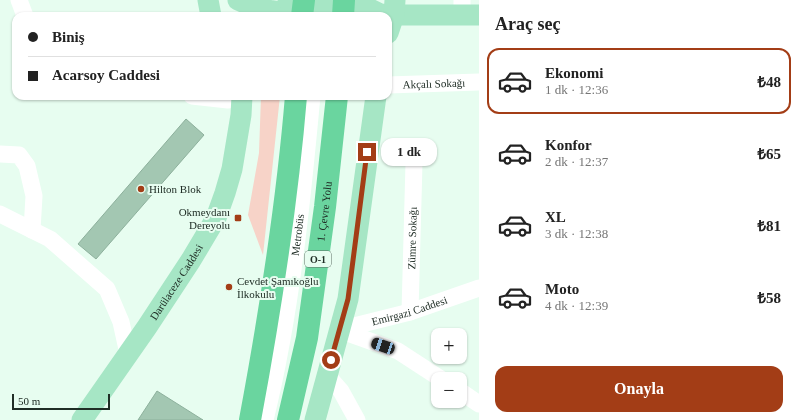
<!DOCTYPE html>
<html lang="tr">
<meta charset="utf-8">
<style>
:root{--surface:#fff;--page:#f6f6f6;--text:#222;--muted:#767676;--line:#e0e0e0;--accent:#a33d16}
body{margin:0;font-family:"Times New Roman",serif;background:var(--page);color:var(--text);height:100vh;display:flex;flex-direction:column;font-size:15px;white-space:nowrap}
*{box-sizing:border-box;margin:0}
p{font-size:13px;color:var(--muted)}
.icon{flex:none;width:22px;height:22px;fill:none;stroke:currentColor;stroke-width:2;stroke-linecap:round;stroke-linejoin:round}
.map{position:relative;flex:1;overflow:hidden}
.sheet{display:flex;flex-direction:column;background:var(--surface);width:320px}
.sheet>*{flex:none}
.guide{position:absolute;left:12px;top:12px;width:380px;height:88px;border-radius:12px;box-shadow:0 1px 3px #0004;display:grid;align-content:center;height:88px;padding:0 16px;background:var(--surface)}
.controls{position:absolute;left:431px;top:328px;display:grid;gap:8px}
.controls a{display:grid;place-items:center;width:36px;height:36px;border-radius:8px;background:var(--surface);box-shadow:0 1px 3px #0004;font-size:20px}
.scale{position:absolute;left:12px;bottom:10px;width:98px;box-sizing:border-box;padding-left:4px;border:2px solid #202e26;border-top:0;font-size:11px;line-height:14px;white-space:nowrap;color:#202e26;-webkit-text-stroke:3px #e7fdf0;paint-order:stroke}
.end{position:absolute;width:18px;height:18px;margin:-9px;border:5px solid #a33d16;background:#fff;box-shadow:0 0 0 2px #fff}
.from{border-radius:50%}
.bubble{position:absolute;height:28px;border-radius:12px;background:var(--surface);box-shadow:0 1px 3px #0004;font-size:13px;font-weight:600;line-height:28px;text-align:center}
.car{position:absolute;width:12px;height:24px;margin:-12px -6px;border-radius:5px;box-shadow:0 0 3px 1px #0007;background:linear-gradient(#222 24%,#8ab4d8 0 40%,#222 0 76%,#8ab4d8 0 86%,#222 0)}
.guide b{display:flex;align-items:center;gap:14px;height:38px;font-size:15px}
.guide b+b{border-top:1px solid var(--line)}
.guide i{width:10px;height:10px;background:var(--text)}
ul{padding:0;list-style:none}
li{display:flex;align-items:center;gap:12px;height:66px;margin:0 8px 6px;padding:0 8px;border:2px solid transparent;border-radius:12px}
li div{flex:1}
li b{display:block;font-size:15px}
li em{font-style:normal;font-weight:600}
li.active{border-color:var(--accent)}
li>.icon{width:36px;height:36px;stroke-width:1.5}
h2{padding:0 16px;font-size:18px;line-height:48px}
.primary-button{display:flex;gap:8px;margin-top:auto;padding:8px 16px}
.primary-button a{flex:1;height:46px;border-radius:12px;background:var(--accent);color:#fff;font-size:16px;font-weight:600;line-height:46px;text-align:center}
main{display:flex;flex:1;min-height:0}
.map>svg:first-child{display:block}
.green{fill:#f7d3c8}
.building{fill:#a3c7b2;stroke:#8db09c}
.lines{fill:none;stroke-linecap:round;stroke-linejoin:round}
.minor{stroke:#fff;stroke-width:17}
.major{stroke:#a6e6c5;stroke-width:21}
.highway{stroke:#6ad59f;stroke-width:22}
.route{stroke:#a33d16;stroke-width:5}
.poi-dot{fill:#a33d16;stroke:#e7fdf0;stroke-width:1.5}
.labels{text-anchor:middle;dominant-baseline:central;stroke-width:4;stroke-linejoin:round;paint-order:stroke}
.shield{fill:#e7fdf0;stroke:#5c6c63;stroke-width:1}
.shield-label{font-size:10px;font-weight:bold;fill:#202e26}
.street-label{font-size:11px;fill:#202e26;stroke:#e7fdf0}
.poi-label{font-size:11px;fill:#202e26;stroke:#e7fdf0;text-anchor:start}
</style>
<main>
<div class="map">
<svg width="479" height="420" viewBox="0 0 479 420">
<rect width="100%" height="100%" fill="#e7fdf0"/>
<polygon class="green" points="261,96 280,96 263,255 248,215 259,153"/>
<g class="building">
<polygon points="186,119 204,135 96,259 78,244"/>
<polygon points="157,391 203,420 138,420"/>
</g>
<g class="lines">
<g class="minor">
<polyline points="19,0 25,16"/>
<polyline points="462,15 462,0"/>
<path id="s1" d="M388 85 479 82"/>
<polyline points="192,96 228,100"/>
<polyline points="0,154 19,155 27,166 34,196 32,230"/>
<polyline points="0,214 50,239 107,289 121,322 128,354"/>
<path id="s2" d="M410 312 414 163"/>
<path id="s3" d="M338 330 410 312 479 288"/>
<polyline points="339,330 398,351 441,379"/>
<polyline points="327,375 341,391 357,420"/>
<polyline points="460,391 479,404"/>
<path id="s4" d="M265 420C291 315 302 203 312 96"/>
</g>
<g class="major">
<polyline points="208,0 211,16"/>
<path d="M238 0C259 11 285 13 308 15"/>
<polyline points="288,0 368,8 380,14 394,15 479,15"/>
<polyline points="388,33 394,15 395,0"/>
<path id="s5" d="M82 420 147 327 191 260 216 218 225 193 232 169 241 115 242 96"/>
<polyline points="315,420 348,299 376,96"/>
</g>
<g class="highway">
<polyline points="302,16 304,0"/>
<polyline points="343,16 344,0"/>
<path d="M250 420C270 313 287 205 296 96"/>
<path id="s6" d="M288 420 307 338 325 207 337 96"/>
</g>
</g>
<g class="lines">
<polyline class="route" points="331,360 348,299 367,152"/>
</g>
<g class="poi-dot">
<circle cx="141" cy="189" r="4"/>
<rect x="234" y="214" width="8" height="8" rx="2"/>
<circle cx="229" cy="287" r="4"/>
</g>
<g class="labels">
<rect class="shield" x="305" y="251" width="26" height="16" rx="3"/>
<g class="shield-label">
<text x="318" y="259">O-1</text>
</g>
<g class="street-label">
<text stroke="none"><textPath href="#s1" startOffset="46">Akçalı Sokağı</textPath></text>
<text stroke="none"><textPath href="#s6" startOffset="212">1. Çevre Yolu</textPath></text>
<text stroke="none"><textPath href="#s4" startOffset="188">Metrobüs</textPath></text>
<text stroke="none"><textPath href="#s2" startOffset="74">Zümre Sokağı</textPath></text>
<text stroke="none"><textPath href="#s5" startOffset="167">Darülaceze Caddesi</textPath></text>
<text stroke="none"><textPath href="#s3" startOffset="74">Emirgazi Caddesi</textPath></text>
</g>
<g class="poi-label">
<text x="149" y="189">Hilton Blok</text>
<text x="230" y="212" text-anchor="end">Okmeydanı<tspan x="230" dy="13">Dereyolu</tspan></text>
<text x="237" y="281">Cevdet Şamıkoğlu<tspan x="237" dy="13">İlkokulu</tspan></text>
</g>
</g>
</svg>
<div class="controls">
<a>+</a>
<a>−</a>
</div>
<div class="scale">50 m</div>
<i class="end from" style="left:331px;top:360px"></i>
<i class="end" style="left:367px;top:152px"></i>
<div class="bubble" style="left:381px;top:138px;width:56px">1 dk</div>
<i class="car" style="left:383px;top:346px;rotate:289deg"></i>
<div class="guide">
<b><i class="from"></i>Biniş</b>
<b><i></i>Acarsoy Caddesi</b>
</div>
</div>
<section class="sheet">
<h2>Araç seç</h2>
<ul>
<li class="active"><svg class="icon" aria-label="car" viewBox="0 0 24 24"><path d="M5 17H2v-5l4-1 3-4h7l3 4 3 1v5h-3M9 17h6M6 11h13"/><circle cx="7" cy="17" r="2"/><circle cx="17" cy="17" r="2"/></svg><div><b>Ekonomi</b><p>1 dk · 12:36</p></div><em>₺48</em></li>
<li><svg class="icon" aria-label="car" viewBox="0 0 24 24"><path d="M5 17H2v-5l4-1 3-4h7l3 4 3 1v5h-3M9 17h6M6 11h13"/><circle cx="7" cy="17" r="2"/><circle cx="17" cy="17" r="2"/></svg><div><b>Konfor</b><p>2 dk · 12:37</p></div><em>₺65</em></li>
<li><svg class="icon" aria-label="car" viewBox="0 0 24 24"><path d="M5 17H2v-5l4-1 3-4h7l3 4 3 1v5h-3M9 17h6M6 11h13"/><circle cx="7" cy="17" r="2"/><circle cx="17" cy="17" r="2"/></svg><div><b>XL</b><p>3 dk · 12:38</p></div><em>₺81</em></li>
<li><svg class="icon" aria-label="car" viewBox="0 0 24 24"><path d="M5 17H2v-5l4-1 3-4h7l3 4 3 1v5h-3M9 17h6M6 11h13"/><circle cx="7" cy="17" r="2"/><circle cx="17" cy="17" r="2"/></svg><div><b>Moto</b><p>4 dk · 12:39</p></div><em>₺58</em></li>
</ul>
<div class="primary-button"><a>Onayla</a></div>
</section>
</main>
